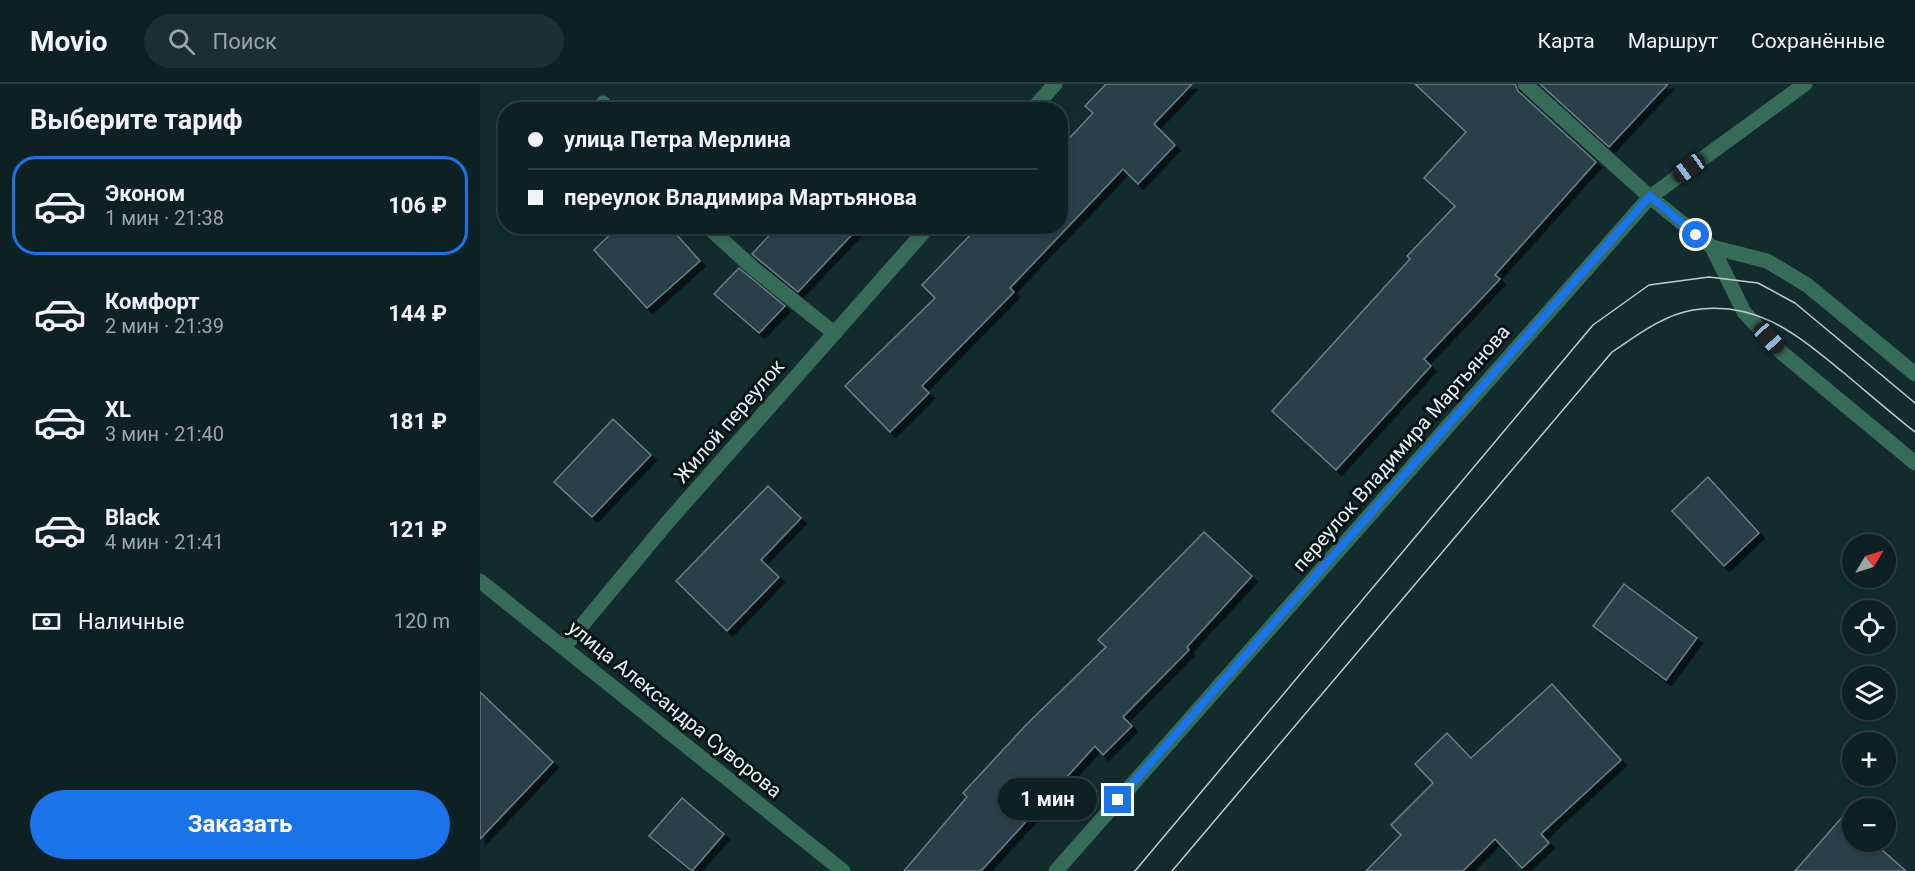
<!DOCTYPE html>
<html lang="ru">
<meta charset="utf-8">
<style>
:root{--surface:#0e2122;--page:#1c2e2f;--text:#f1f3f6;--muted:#9ba3a5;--line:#2e3e40;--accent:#1a73e8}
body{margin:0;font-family:Roboto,sans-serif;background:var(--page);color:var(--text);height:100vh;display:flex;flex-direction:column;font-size:22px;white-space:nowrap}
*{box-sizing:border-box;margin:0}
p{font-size:20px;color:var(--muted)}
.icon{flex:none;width:33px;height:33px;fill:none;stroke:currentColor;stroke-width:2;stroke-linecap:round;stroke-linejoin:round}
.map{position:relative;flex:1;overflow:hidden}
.panel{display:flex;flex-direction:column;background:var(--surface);width:480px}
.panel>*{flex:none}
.banner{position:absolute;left:18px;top:18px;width:570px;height:132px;border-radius:24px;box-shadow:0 3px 9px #0003,0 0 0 2px var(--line);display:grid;align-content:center;height:132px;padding:0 30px;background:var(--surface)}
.needle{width:39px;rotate:52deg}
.tools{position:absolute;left:1362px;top:450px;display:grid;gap:12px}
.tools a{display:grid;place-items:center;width:54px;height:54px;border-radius:50%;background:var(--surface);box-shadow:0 3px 9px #0003,0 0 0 2px var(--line);font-size:30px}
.end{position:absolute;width:27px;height:27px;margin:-14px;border:8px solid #1a73e8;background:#fff;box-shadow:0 0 0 3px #fff}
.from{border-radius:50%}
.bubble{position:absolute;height:42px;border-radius:21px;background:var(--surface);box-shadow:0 3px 9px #0003,0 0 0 2px var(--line);font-size:20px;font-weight:700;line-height:42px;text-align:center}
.car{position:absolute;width:18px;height:36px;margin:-18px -9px;border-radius:8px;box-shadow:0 0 4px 2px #0007;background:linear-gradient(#222 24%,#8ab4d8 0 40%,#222 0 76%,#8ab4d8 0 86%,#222 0)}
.banner b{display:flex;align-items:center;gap:21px;height:57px;font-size:22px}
.banner b+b{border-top:2px solid var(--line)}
.banner i{width:15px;height:15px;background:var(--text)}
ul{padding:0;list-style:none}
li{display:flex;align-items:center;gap:18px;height:99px;margin:0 12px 9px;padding:0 18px;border:3px solid transparent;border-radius:24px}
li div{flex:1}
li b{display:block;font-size:22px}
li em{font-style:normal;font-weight:700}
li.current{border-color:var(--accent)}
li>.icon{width:54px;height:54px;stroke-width:1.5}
h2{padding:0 30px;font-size:27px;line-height:72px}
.pay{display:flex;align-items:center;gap:15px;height:66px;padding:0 30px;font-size:22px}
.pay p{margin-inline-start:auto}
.action{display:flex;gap:12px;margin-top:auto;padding:12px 30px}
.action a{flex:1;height:69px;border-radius:36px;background:var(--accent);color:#fff;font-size:24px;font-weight:700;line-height:69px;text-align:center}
header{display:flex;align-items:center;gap:36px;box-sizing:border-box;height:84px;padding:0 30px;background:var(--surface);border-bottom:2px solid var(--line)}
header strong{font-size:28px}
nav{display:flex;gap:33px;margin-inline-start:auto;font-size:21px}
.search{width:420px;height:54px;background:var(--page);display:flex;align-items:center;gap:15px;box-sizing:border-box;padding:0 21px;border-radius:33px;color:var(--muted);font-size:22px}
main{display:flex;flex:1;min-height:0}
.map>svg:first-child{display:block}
.building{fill:#2a404a;stroke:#677e8a;stroke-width:1.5;filter:url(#shadow)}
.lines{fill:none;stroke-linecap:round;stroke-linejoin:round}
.minor{stroke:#366b57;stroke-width:15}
.tram{stroke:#bbcdcd;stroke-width:1.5}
.route{stroke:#1a73e8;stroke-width:8}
.labels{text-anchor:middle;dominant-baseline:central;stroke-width:6;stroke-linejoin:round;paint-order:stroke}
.street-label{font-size:20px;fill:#e4f3f3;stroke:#081313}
</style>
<header>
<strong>Movio</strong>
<div class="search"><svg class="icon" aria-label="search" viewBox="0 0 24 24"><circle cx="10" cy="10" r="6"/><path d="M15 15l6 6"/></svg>Поиск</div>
<nav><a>Карта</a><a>Маршрут</a><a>Сохранённые</a></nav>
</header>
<main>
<section class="panel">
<h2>Выберите тариф</h2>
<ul>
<li class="current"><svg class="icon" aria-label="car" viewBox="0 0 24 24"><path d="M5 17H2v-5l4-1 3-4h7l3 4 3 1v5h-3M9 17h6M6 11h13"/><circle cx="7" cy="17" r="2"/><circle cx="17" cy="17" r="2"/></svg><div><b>Эконом</b><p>1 мин · 21:38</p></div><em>106 ₽</em></li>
<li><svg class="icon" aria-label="car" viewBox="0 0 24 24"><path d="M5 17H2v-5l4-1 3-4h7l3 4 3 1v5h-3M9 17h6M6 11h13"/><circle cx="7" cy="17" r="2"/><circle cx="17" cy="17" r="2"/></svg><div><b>Комфорт</b><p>2 мин · 21:39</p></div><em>144 ₽</em></li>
<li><svg class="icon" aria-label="car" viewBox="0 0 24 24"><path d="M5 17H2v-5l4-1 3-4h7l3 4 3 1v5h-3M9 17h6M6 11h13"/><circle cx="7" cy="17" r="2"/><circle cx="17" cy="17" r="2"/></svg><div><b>XL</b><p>3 мин · 21:40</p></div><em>181 ₽</em></li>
<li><svg class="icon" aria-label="car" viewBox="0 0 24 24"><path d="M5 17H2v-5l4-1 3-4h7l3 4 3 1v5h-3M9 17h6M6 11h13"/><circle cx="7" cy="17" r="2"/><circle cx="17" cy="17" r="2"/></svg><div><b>Black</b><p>4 мин · 21:41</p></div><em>121 ₽</em></li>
</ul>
<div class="pay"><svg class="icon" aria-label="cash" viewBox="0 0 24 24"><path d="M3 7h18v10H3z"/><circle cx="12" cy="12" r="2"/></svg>Наличные<p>120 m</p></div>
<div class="action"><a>Заказать</a></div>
</section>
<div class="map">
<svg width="1435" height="787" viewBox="0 0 1435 787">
<defs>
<filter id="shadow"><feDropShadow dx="5.5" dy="5.5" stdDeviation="0" flood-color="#0009"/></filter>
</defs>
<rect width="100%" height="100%" fill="#122c2d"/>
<g class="building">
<polygon points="626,0 712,0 674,40 695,61 658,100 643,85 530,204 534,208 442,302 449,309 410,348 365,302 455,214 442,201 499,142 580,142 580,64 613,29 605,22"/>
<polygon points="935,0 1035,0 1038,7 1116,78 1015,191 1020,195 944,275 951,282 856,386 792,327 930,175 927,172 975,122 944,94 986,48"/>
<polygon points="1060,0 1188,0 1129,63"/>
<polygon points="139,142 189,142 220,177 167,224 114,166"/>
<polygon points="298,142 380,142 318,208 272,170"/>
<polygon points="259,184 305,222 279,249 234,210"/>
<polygon points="133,335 171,371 112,433 74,398"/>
<polygon points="1228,393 1279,449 1244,482 1192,427"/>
<polygon points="288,402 321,434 281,476 299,493 247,547 196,497"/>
<polygon points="724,448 772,492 707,563 709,566 643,633 652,642 623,671 615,662 501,787 424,787 487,713 483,709 547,640 626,563 618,556"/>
<polygon points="1144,500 1217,554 1186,596 1113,542"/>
<polygon points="1072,600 1141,676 1061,750 1069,759 1042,784 1015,755 983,787 886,787 921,751 911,741 953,699 935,680 967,649 991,674"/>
<polygon points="0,608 73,678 0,755"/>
<polygon points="202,714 244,750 212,787 169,752"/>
<polygon points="1364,731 1372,739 1372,758 1393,758 1426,787 1315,787"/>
</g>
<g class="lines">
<g class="minor">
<polyline points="1045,0 1170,113 1232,163 1264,228 1301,268 1435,379"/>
<polyline points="123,19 128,26"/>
<polyline points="552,26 575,0"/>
<polyline points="227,142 274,185 354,249"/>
<polyline points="1232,163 1287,177 1327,201 1435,290"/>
<polyline points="0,497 363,787"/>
<polyline points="84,563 186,440 449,142"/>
<polyline points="576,787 1170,113 1325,0"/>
</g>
<g class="tram">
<polyline points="655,787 1113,241 1169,201 1229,193 1278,199 1315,219 1435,319"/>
<path d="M692 787 1132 268C1156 252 1183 231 1213 226 1278 216 1317 251 1364 289 1388 309 1411 329 1435 348"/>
</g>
</g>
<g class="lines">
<polyline class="route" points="638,716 1170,112 1216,151"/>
</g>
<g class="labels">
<g class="street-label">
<text transform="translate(249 337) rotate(-49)">Жилой переулок</text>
<text transform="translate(921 364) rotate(-49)">переулок Владимира Мартьянова</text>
<text transform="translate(195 625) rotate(39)">улица Александра Суворова</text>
</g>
</g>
</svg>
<div class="tools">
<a><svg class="needle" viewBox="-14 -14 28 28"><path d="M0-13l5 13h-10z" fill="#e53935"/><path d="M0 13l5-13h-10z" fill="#9ba3a5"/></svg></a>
<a><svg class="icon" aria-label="locate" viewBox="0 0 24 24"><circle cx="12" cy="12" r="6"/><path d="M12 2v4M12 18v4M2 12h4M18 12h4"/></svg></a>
<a><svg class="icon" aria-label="layers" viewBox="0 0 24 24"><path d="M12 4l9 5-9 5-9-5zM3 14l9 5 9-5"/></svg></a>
<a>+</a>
<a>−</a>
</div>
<i class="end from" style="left:1216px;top:151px"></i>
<i class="end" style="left:638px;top:716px"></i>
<div class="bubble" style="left:518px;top:694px;width:99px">1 мин</div>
<i class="car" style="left:1209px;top:84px;rotate:234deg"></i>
<i class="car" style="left:1289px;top:254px;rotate:138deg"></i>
<div class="banner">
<b><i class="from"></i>улица Петра Мерлина</b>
<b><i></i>переулок Владимира Мартьянова</b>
</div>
</div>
</main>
